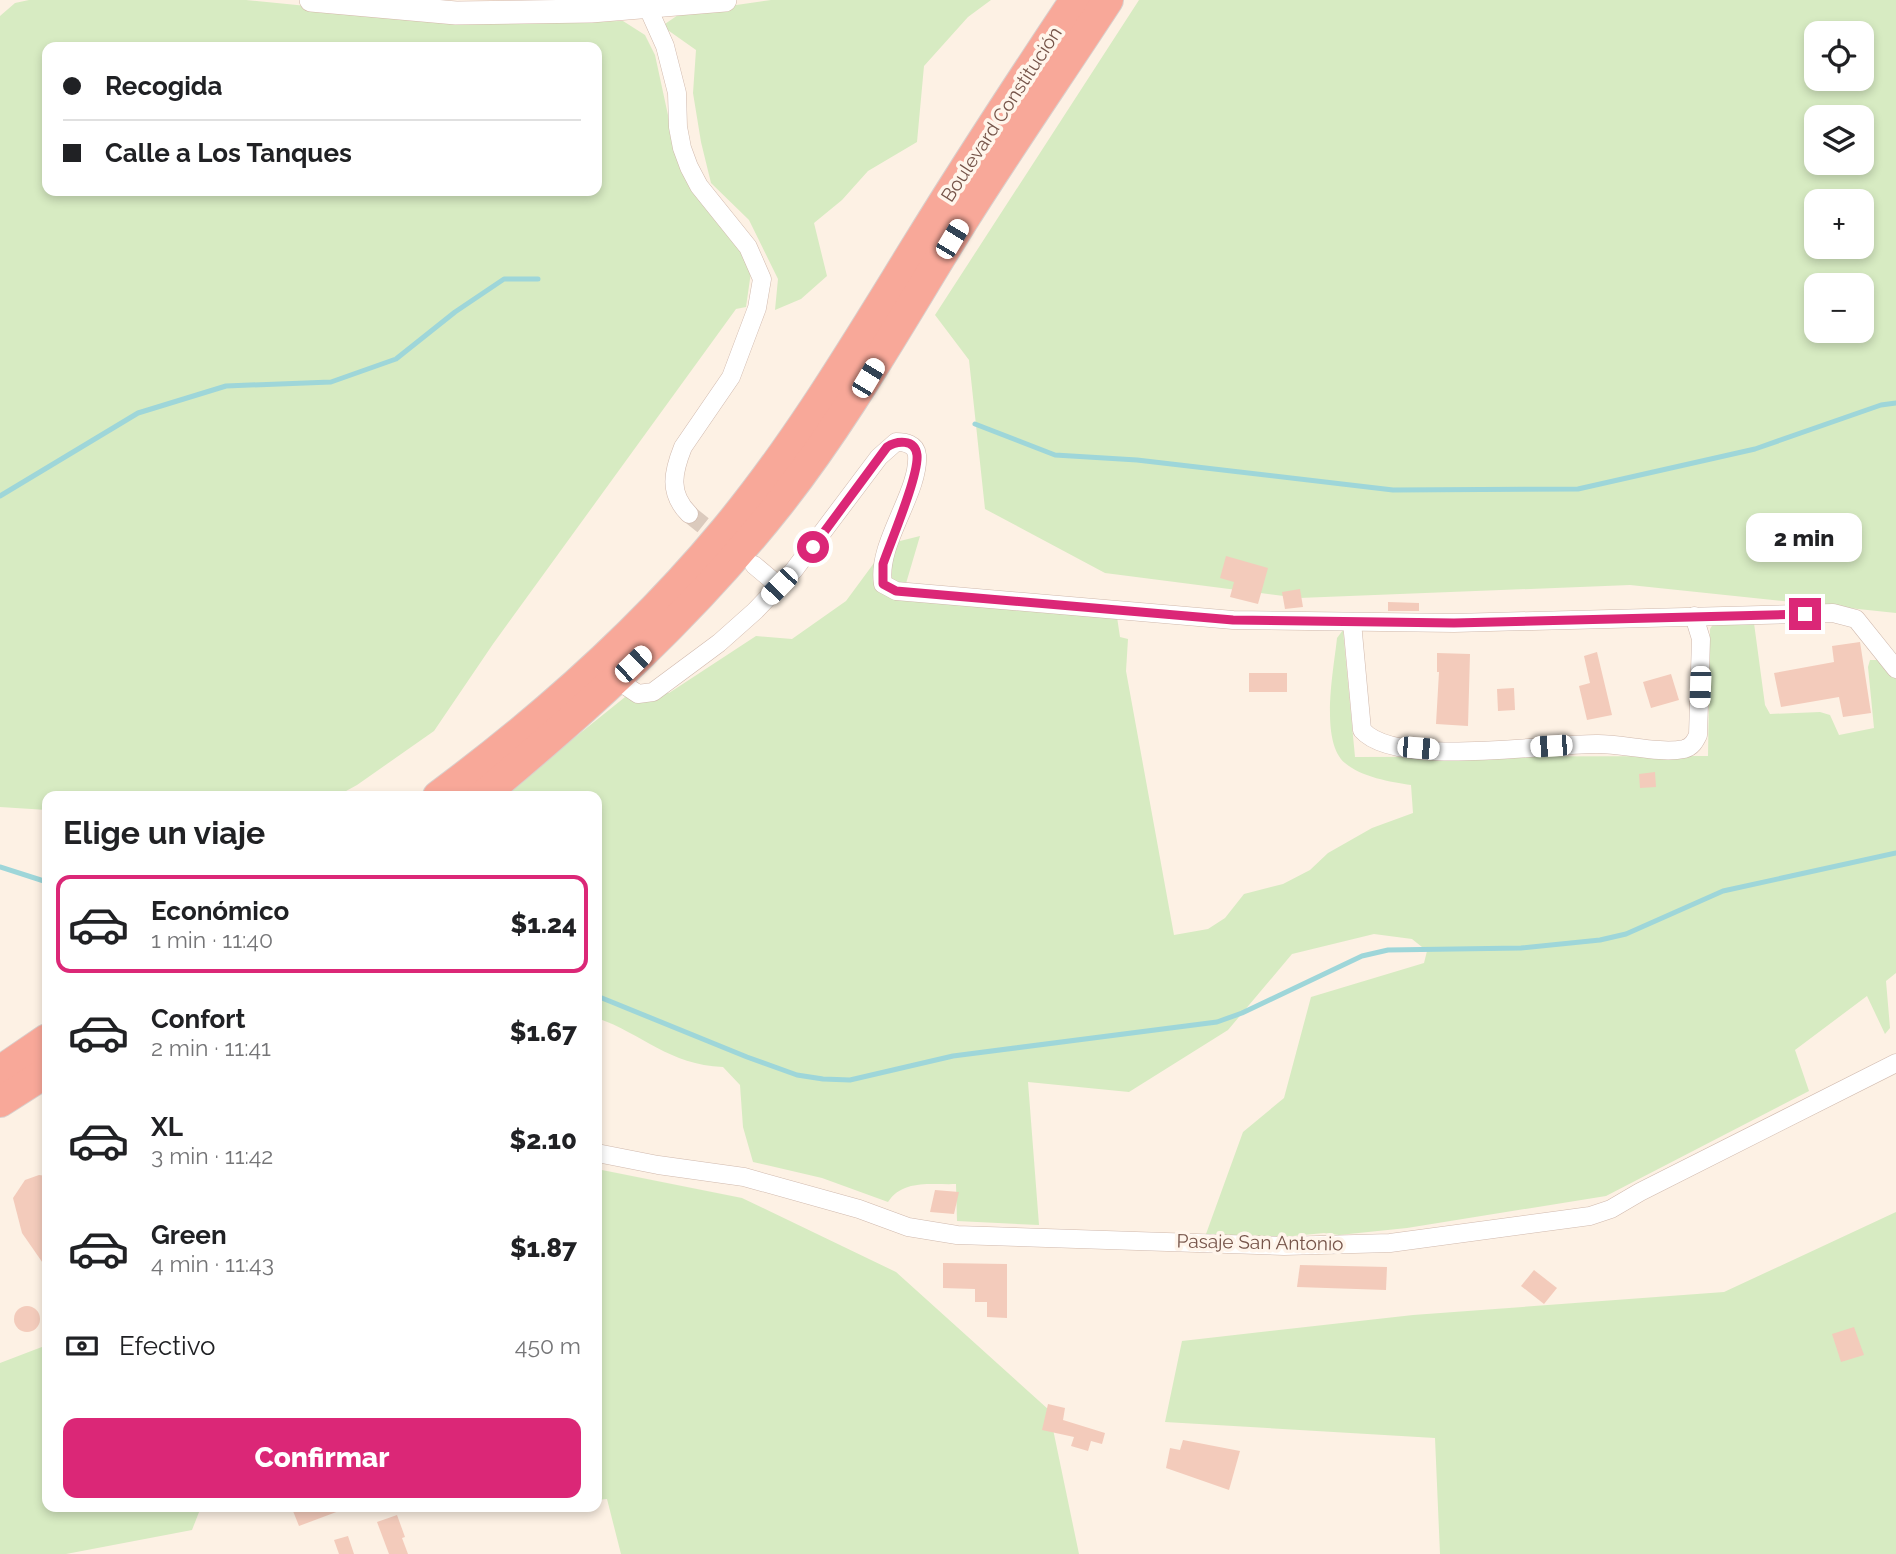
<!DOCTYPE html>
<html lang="es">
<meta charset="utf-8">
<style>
:root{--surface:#fff;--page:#f2f2f2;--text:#202124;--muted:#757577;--line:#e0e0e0;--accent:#db2777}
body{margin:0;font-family:Raleway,sans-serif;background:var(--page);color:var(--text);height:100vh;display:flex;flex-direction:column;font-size:26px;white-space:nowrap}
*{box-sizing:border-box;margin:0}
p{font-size:23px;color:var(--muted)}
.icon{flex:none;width:38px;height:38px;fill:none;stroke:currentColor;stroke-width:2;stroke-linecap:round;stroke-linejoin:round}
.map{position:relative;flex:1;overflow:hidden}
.drawer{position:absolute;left:42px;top:791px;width:560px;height:721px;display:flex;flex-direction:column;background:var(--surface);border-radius:14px;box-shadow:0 4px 10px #0003}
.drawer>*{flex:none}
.hud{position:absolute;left:42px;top:42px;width:560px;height:154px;border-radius:14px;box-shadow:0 4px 10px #0003;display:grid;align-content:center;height:154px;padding:0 21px;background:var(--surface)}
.controls{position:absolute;left:1804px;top:21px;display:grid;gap:14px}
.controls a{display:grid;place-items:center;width:70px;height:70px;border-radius:14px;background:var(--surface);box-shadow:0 4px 10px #0003;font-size:35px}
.end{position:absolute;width:32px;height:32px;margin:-16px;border:9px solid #db2777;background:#fff;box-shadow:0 0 0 4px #fff}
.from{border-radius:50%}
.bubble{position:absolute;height:49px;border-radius:14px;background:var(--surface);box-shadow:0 4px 10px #0003;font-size:23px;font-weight:800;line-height:49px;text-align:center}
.car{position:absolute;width:21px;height:42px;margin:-21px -10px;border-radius:9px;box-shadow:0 0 5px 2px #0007;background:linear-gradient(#fff 24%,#345 0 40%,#fff 0 76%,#345 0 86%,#fff 0)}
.hud b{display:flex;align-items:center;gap:24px;height:66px;font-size:26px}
.hud b+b{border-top:2px solid var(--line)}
.hud i{width:18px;height:18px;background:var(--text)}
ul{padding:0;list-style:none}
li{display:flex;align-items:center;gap:21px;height:98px;margin:0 14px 10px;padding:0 7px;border:4px solid transparent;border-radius:14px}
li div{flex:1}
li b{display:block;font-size:26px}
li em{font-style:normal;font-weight:800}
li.selected{border-color:var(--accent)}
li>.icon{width:63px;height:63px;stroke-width:1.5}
h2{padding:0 21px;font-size:32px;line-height:84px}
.pay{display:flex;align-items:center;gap:18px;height:77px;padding:0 21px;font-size:26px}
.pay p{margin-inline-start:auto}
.primary-button{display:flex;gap:14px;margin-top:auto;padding:14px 21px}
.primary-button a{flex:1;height:80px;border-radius:14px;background:var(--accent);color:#fff;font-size:28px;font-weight:800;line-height:80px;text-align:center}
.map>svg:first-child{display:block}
.green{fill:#d7ebc2;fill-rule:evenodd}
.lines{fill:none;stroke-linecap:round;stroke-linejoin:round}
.stream{stroke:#9ed6d9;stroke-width:5}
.building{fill:#f3cbbb}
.street-tunnel{stroke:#dbcabd;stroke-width:18;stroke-dasharray:18 9;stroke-linecap:butt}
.street-casing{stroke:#d0b9ad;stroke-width:19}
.secondary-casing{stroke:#d4b8aa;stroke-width:24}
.highway-casing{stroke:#d9cfcc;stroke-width:32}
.street{stroke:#fff;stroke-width:18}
.secondary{stroke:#fff;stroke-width:23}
.highway{stroke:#f8a899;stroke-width:30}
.route{stroke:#db2777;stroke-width:9}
.labels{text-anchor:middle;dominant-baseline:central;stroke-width:7;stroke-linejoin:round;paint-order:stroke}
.street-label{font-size:19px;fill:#765449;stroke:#fff5eb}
</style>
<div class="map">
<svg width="1896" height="1554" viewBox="0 0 1896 1554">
<rect width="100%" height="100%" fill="#fdf1e4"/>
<g class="green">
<path d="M29 0H246L438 19 509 23 623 21 645 35 655 55 679 166 694 192 752 265 746 307 736 309 493 644 434 731 357 785 337 796H47V810L0 807V16L15 3ZM47 47H597V191H47Z"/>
<polygon points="771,0 991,0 968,17 924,66 917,142 868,171 842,200 814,223 827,276 801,299 775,310 778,279 749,220 711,183 701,142 693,93 696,50 662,26 681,13"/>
<path d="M1139 0H1896V613L1630 585 1299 598 1105 573 985 509 969 360 935 315ZM1816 33H1862V79H1816ZM1816 117H1862V163H1816ZM1816 201H1862V247H1816ZM1816 285H1862V331H1816Z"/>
<path d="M920 536 902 597 1117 617 1120 637 1128 639 1126 671 1174 935 1208 929 1225 918 1244 894 1283 884 1310 870 1328 853 1372 828 1413 813 1411 785C1391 782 1361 777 1345 763 1319 741 1334 669 1337 638L1343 630 1355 757 1708 756 1710 629 1713 624 1754 623 1765 705 1770 714 1820 712 1830 715 1839 735 1874 728 1868 667 1870 660H1880L1896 679V973L1886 981 1890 1028 1885 1034 1867 996 1795 1050 1809 1091 1606 1196 1407 1228 1339 1235 1324 1233 1202 1245 1243 1132 1284 1098 1311 997 1424 963 1427 951 1412 939 1374 934 1292 954 1228 1030 1129 1092 1028 1082 1039 1225 957 1221 956 1184C931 1185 903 1179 888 1202L822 1178 753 1162 743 1127 740 1085 723 1067C669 1065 643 1034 597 1018V796H502L640 685 669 693 756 636 792 639 846 601 888 544Z"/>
<polygon points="597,1169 742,1198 896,1272 1049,1410 1079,1554 621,1554 607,1499 597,1500"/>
<polygon points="1896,1212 1896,1554 1440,1554 1435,1438 1165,1422 1182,1341 1413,1315 1724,1292"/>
<polygon points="47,1345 47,1507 201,1507 192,1530 66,1554 0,1554 0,1363"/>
</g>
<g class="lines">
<g class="stream">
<polyline points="975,424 1055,455 1137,460 1393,490 1578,489 1755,449 1881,405 1896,403"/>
<polyline points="0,496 138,413 226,386 331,382 396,359 455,312 504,279 538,279"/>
<polyline points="0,867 47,882"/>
<polyline points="597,996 747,1057 797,1075 823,1079 850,1080 953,1056 1217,1022 1242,1013 1362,956 1388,950 1521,948 1600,940 1626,934 1723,891 1896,853"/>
</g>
</g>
<g class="building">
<polygon points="1226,556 1268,568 1258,604 1230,597 1234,582 1220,578"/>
<polygon points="1300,589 1303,607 1285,609 1282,592"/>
<polygon points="1388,602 1419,603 1419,611 1388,611"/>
<polygon points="1860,642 1871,713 1843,717 1839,697 1781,707 1774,673 1834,662 1832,646"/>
<polygon points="1597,652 1612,715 1587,720 1579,686 1590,683 1584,656"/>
<polygon points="1437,653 1470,654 1468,726 1436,724 1439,672 1437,672"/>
<rect x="1249" y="673" width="38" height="19"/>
<polygon points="1671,674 1679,700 1651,708 1643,682"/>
<polygon points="1514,688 1515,710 1498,711 1497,689"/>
<polygon points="1655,772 1656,787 1640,788 1639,774"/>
<polygon points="39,1175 47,1176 47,1269 22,1233 13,1198 25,1180"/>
<polygon points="935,1190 959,1192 954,1214 930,1212"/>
<polygon points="943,1263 1007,1264 1007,1318 987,1317 987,1302 975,1302 975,1289 943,1288"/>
<polygon points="1300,1265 1387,1267 1386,1290 1297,1287"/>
<polygon points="1534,1270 1557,1288 1544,1304 1521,1286"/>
<circle cx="27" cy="1319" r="13"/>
<polygon points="1854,1327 1864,1355 1841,1362 1832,1334"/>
<polygon points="1048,1404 1065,1408 1063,1420 1105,1433 1102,1444 1091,1441 1088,1451 1071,1446 1074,1437 1042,1430"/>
<polygon points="1183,1440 1240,1451 1229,1490 1166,1468 1170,1448 1180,1450"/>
<polygon points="305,1507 347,1507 347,1508 299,1526 293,1511"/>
<polygon points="397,1515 405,1537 402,1538 408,1554 389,1554 377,1522"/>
<polygon points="348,1536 354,1554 339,1554 334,1540"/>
</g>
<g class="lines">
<polyline class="street-tunnel" points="689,514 723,541"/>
<defs>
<g id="street">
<path d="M648 8 665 46 677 93 678 127 682 148 689 167 699 186 748 247 762 279 757 308 731 377 683 447C673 472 668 493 689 514"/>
<polyline points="754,565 779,586"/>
<path d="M1352 622 1362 730C1396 769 1547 743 1598 744 1624 744 1660 754 1684 749 1692 747 1695 741 1698 735L1701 639 1694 616"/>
<path d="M617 680 638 694 653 692 719 643 755 611 794 570 879 457 896 442C905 442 916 444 917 455 920 492 876 544 883 584L896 591 1233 620 1454 623 1833 613 1856 619 1896 669"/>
<polyline points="597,1153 658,1165 744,1177 859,1209 908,1227 957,1235 1284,1246 1390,1243 1590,1216 1611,1209 1640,1192 1896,1063"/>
</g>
<polyline id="secondary" points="311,0 456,13 591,11 725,0"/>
<g id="highway">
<path d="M438 796C542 719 642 630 725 530 798 442 857 342 917 245 968 162 1021 81 1075 0"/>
<path d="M482 796C589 707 692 614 779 504 850 414 905 313 966 216 1012 143 1061 72 1108 0"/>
<polyline points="0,1071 47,1039"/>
<polyline points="0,1102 47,1072"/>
</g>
</defs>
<use href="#street" class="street-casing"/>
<use href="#secondary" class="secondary-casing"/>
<use href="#highway" class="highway-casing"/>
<use href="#street" class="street"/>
<use href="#secondary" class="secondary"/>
<use href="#highway" class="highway"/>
</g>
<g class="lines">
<path class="route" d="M813 547 887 447C896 441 915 438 917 455 919 475 891 541 883 564V584L896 591 1233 620 1454 623 1805 614"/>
</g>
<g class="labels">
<g class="street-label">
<text transform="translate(1001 114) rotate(-57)">Boulevard Constitución</text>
<text transform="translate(1260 1242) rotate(1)">Pasaje San Antonio</text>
</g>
</g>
</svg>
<div class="controls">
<a><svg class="icon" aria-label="locate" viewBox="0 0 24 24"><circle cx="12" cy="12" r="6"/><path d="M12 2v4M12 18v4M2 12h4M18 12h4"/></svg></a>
<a><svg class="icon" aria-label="layers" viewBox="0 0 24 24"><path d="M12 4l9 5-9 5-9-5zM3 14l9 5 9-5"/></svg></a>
<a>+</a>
<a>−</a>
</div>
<i class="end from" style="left:813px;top:547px"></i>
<i class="end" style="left:1805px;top:614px"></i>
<div class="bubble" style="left:1746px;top:513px;width:116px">2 min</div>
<i class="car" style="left:952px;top:239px;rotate:31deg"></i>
<i class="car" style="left:868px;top:378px;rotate:31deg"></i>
<i class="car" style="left:779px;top:586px;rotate:224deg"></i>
<i class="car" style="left:633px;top:664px;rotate:46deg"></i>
<i class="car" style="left:1700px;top:687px;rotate:182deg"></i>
<i class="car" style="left:1551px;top:746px;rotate:266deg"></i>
<i class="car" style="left:1418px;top:748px;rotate:95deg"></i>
<div class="hud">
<b><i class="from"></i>Recogida</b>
<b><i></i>Calle a Los Tanques</b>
</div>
<section class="drawer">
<h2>Elige un viaje</h2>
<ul>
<li class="selected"><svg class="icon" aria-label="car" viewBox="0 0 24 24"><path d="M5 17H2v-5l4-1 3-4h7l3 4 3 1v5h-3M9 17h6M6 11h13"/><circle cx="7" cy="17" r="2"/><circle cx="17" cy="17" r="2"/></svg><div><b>Económico</b><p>1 min · 11:40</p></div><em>$1.24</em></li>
<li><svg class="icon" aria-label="car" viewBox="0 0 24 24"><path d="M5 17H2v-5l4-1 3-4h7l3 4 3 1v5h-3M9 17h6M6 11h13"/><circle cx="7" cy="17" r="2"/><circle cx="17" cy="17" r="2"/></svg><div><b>Confort</b><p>2 min · 11:41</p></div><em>$1.67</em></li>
<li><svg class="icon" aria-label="car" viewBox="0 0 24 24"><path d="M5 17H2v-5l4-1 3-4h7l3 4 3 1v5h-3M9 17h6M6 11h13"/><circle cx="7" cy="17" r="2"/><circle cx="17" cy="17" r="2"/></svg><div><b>XL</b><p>3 min · 11:42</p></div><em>$2.10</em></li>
<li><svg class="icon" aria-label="car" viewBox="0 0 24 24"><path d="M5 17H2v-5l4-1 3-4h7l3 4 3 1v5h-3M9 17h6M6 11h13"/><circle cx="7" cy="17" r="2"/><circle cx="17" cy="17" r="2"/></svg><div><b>Green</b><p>4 min · 11:43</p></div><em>$1.87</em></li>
</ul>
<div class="pay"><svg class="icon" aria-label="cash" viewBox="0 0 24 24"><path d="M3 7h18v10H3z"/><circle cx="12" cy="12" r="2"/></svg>Efectivo<p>450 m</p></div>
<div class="primary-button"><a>Confirmar</a></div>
</section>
</div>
